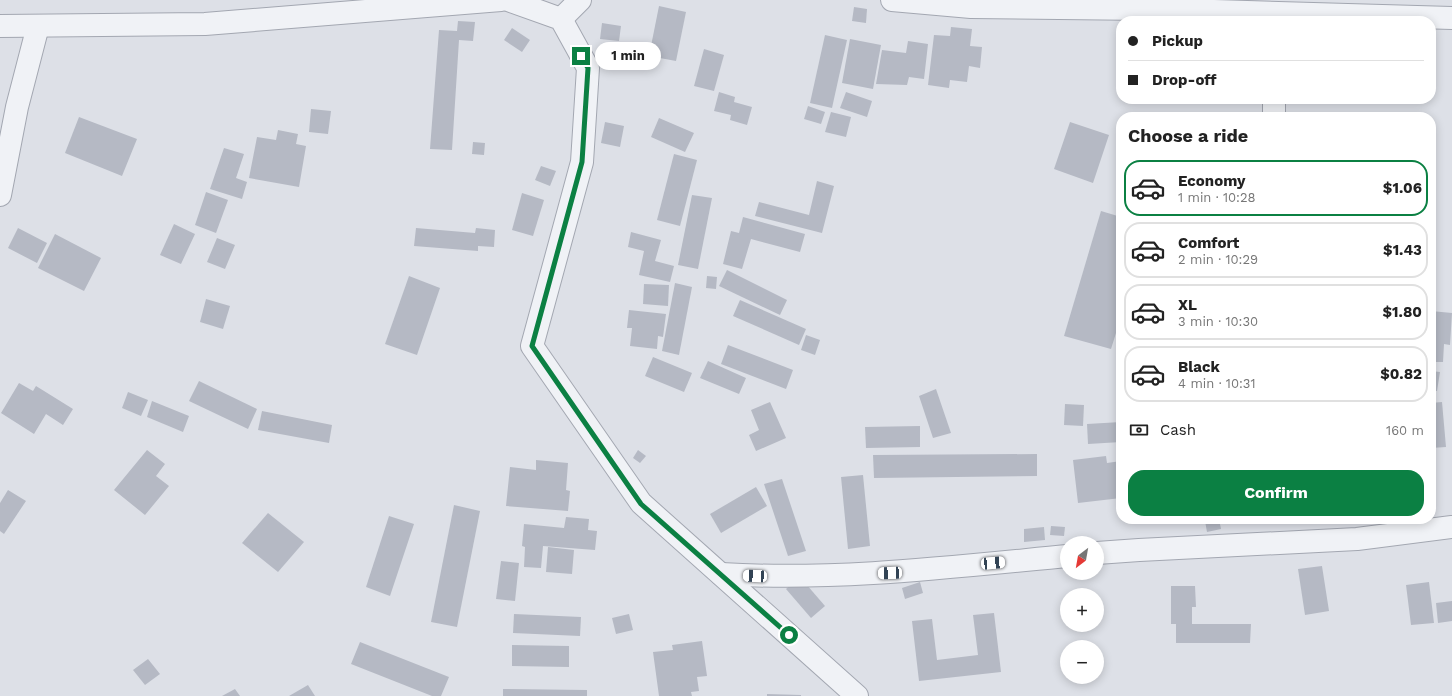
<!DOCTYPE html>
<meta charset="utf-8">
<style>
:root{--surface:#fff;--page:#f2f2f2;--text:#222;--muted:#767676;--line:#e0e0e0;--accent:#0b8043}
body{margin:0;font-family:"Work Sans",sans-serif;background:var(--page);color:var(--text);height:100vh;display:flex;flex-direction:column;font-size:15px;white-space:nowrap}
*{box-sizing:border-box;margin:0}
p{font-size:13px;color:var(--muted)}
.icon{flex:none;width:22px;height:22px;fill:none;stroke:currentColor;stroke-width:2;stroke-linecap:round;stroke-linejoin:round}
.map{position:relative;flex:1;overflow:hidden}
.drawer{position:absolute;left:1116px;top:112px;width:320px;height:412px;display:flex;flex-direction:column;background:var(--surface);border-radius:16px;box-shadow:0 2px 10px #0003}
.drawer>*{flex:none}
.banner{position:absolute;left:1116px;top:16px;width:320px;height:88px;border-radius:16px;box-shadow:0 2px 10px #0003;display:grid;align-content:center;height:88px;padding:0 12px;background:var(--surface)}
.needle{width:26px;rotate:211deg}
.buttons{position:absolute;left:1060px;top:536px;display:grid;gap:8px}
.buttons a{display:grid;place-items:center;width:44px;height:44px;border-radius:50%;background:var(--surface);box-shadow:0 2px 10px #0003;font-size:20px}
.end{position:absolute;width:18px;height:18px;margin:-9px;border:5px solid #0b8043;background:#fff;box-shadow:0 0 0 2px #fff}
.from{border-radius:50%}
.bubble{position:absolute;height:28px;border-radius:14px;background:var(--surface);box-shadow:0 2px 10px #0003;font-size:13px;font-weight:700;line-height:28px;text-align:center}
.car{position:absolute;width:12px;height:24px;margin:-12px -6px;border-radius:5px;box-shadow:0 0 3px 1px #0007;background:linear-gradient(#fff 24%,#345 0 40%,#fff 0 76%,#345 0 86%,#fff 0)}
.banner b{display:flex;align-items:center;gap:14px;height:38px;font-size:15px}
.banner b+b{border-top:1px solid var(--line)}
.banner i{width:10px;height:10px;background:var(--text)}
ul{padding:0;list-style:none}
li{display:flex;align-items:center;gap:12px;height:56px;margin:0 8px 6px;padding:0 4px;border:2px solid var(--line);border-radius:16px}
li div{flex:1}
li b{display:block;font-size:15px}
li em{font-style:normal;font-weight:700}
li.on{border-color:var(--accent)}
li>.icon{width:36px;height:36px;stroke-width:1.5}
h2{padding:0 12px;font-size:18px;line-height:48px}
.pay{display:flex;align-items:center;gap:10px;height:44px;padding:0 12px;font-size:15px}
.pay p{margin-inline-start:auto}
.primary-button{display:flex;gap:8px;margin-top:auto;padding:8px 12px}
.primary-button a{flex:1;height:46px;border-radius:16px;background:var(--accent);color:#fff;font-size:16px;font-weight:700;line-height:46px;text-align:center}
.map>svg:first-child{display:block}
.building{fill:#b5b9c4}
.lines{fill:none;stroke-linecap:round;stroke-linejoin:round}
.minor-casing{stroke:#a3a7b1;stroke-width:24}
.minor{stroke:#f0f2f6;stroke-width:22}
.route{stroke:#0b8043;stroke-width:5}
</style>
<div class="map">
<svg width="1452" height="696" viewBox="0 0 1452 696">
<rect width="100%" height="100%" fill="#dde0e7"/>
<g class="building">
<polygon points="659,6 686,12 676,61 649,56"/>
<polygon points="854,7 867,9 866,23 852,21"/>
<polygon points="458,21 475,22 473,41 459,40 452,150 430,149 439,30 457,31"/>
<polygon points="602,23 621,26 619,41 600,39"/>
<polygon points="951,27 972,29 970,46 982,47 980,68 969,66 967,82 950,80 949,88 928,85 934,35 950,36"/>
<polygon points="512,28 530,40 522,52 504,40"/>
<polygon points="825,35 847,40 832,108 810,103"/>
<polygon points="850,39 881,45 873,89 842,83"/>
<polygon points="908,41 928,44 924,79 909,77 907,85 876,84 882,50 906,53"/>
<polygon points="704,49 724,55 714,91 694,86"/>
<polygon points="719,92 735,97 734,102 752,107 747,125 730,120 731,115 714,111"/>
<polygon points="846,92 872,101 867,117 840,108"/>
<polygon points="808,106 825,112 821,124 804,119"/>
<polygon points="311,109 331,111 328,134 309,132"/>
<polygon points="831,112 851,117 846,137 825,132"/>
<polygon points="79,117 137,139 122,176 65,153"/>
<polygon points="659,118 694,133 685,152 651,137"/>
<polygon points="605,122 624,126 620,147 601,143"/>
<polygon points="1070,122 1109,135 1093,183 1054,169"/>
<polygon points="278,130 298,134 296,144 306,146 299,187 249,178 257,137 276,140"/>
<polygon points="473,142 485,143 484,155 472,154"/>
<polygon points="224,148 244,154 236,178 247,182 242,199 210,189"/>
<polygon points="674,154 697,160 680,226 657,220"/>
<polygon points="541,166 556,171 550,186 535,180"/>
<polygon points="817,181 834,186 822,233 755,216 759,202 809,215"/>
<polygon points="206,192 228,200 216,233 195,225"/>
<polygon points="522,193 544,200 533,236 512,230"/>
<polygon points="692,195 712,198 698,269 678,265"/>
<polygon points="1101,211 1121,217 1121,317 1111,349 1064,336"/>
<polygon points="743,217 805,234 800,252 751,239 742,269 723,264 731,231 739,233"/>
<polygon points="174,224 195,234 181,264 160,255"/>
<polygon points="18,228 47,243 37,263 8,248"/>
<polygon points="416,228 475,233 476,228 495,230 494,247 478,246 478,251 414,246"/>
<polygon points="631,232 661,240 655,261 674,266 670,282 639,275 644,251 628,247"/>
<polygon points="55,234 101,258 84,291 38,268"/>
<polygon points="217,238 235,245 225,269 207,262"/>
<polygon points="727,270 787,300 780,315 719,286"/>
<polygon points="409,276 440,288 417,355 385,344"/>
<polygon points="707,276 717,277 716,289 706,288"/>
<polygon points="675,283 692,287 679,355 662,351"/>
<polygon points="644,284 669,285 668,306 643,304"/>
<polygon points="206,299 230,306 223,329 200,322"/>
<polygon points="740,300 806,329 799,345 733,316"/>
<polygon points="629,310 666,314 663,337 658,336 657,349 630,346 632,328 627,328"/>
<polygon points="1431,311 1452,313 1450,345 1444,344 1443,362 1431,362"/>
<polygon points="806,335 820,340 815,355 801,350"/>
<polygon points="728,345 793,370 786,389 721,364"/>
<polygon points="653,357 692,373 684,392 645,376"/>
<polygon points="708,361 746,378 739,394 700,378"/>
<polygon points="1431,371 1440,372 1437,391 1431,391"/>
<polygon points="199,381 257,409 248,429 189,401"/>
<polygon points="19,383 33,391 36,386 73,409 63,425 46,414 34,434 1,413"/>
<polygon points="936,389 951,433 933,438 919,396"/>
<polygon points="128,392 148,400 141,416 122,408"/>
<polygon points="152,401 189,416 183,432 147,417"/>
<polygon points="770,402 786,438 756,451 749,435 759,430 751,410"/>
<polygon points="1442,402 1446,447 1431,448 1431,403"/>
<polygon points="1065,404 1084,405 1083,426 1064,425"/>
<polygon points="262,411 332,425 329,443 258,430"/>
<polygon points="1121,422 1121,442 1088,444 1087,424"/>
<polygon points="920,426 920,447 866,448 865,427"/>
<polygon points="147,450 165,464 156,476 169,486 145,515 114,490"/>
<polygon points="638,450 646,456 640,463 633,458"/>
<polygon points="1037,454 1037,476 874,478 873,455"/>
<polygon points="1106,456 1107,463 1121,461 1121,498 1078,503 1073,460"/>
<polygon points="536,460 568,463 566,490 570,491 568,511 506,506 510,467 536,470"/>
<polygon points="863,475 870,546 848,549 841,477"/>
<polygon points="782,479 806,551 788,556 764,484"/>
<polygon points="756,487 767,506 721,533 710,514"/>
<polygon points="8,490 26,501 4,534 0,531 0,503"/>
<polygon points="454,505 480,511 457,627 431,622"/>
<polygon points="268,513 304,542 278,572 242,543"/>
<polygon points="389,516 414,524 390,596 366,587"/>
<polygon points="566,517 589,519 588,530 597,531 595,550 543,546 541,568 524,567 525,547 522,546 524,524 564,528"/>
<polygon points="1216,519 1219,519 1221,529 1207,532 1205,521"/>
<polygon points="1051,526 1065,527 1064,536 1050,535"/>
<polygon points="1044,527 1045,540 1024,542 1024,529"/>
<polygon points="548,547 574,550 572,574 546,572"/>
<polygon points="501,561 519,563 515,601 496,599"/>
<polygon points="1322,566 1329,611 1305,615 1298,569"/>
<polygon points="800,577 825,606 811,618 786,589"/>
<polygon points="920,582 923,593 905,599 902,588"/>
<polygon points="1429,582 1434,623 1411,625 1406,585"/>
<polygon points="1171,586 1195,586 1196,607 1192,607 1192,624 1251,624 1250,643 1176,643 1176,624 1171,624"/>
<polygon points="1452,601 1452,621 1438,623 1436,603"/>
<polygon points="994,613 1001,672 919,681 912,621 932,619 937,660 978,655 973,615"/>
<polygon points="514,614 581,617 580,636 513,633"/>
<polygon points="629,614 633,630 616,634 612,618"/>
<polygon points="702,641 707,676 697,677 699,691 691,692 692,696 659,696 653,652 673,650 672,645"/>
<polygon points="360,642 449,677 441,696 432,696 351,664"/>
<polygon points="512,645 569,646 569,667 512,666"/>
<polygon points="148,659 160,674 145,685 133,670"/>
<polygon points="308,685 315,696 289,696"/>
<polygon points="235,689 240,696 222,696"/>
<polygon points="503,689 587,690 587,696 503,696"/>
<polygon points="767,694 801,695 801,696 767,696"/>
</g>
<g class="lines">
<defs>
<g id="minor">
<polyline points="508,0 561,19 588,68 582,162 532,346 641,503 857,696"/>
<polyline points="892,0 971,7 1146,9 1452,18"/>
<polyline points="561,19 580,0"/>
<polyline points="0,26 205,24 501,0"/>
<polyline points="1274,117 1274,99"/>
<polyline points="0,195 17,107 38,26"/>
<polyline points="1097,553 1139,550 1357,539 1452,527"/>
<path d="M721 574C836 581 952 567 1067 556"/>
</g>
</defs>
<use href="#minor" class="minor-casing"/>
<use href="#minor" class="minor"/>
</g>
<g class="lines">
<polyline class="route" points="581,56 588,68 582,162 532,346 641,504 789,635"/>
</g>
</svg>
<div class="buttons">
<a><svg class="needle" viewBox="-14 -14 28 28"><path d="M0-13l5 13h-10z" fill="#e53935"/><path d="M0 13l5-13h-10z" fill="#767676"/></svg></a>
<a>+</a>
<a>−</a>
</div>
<i class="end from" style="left:789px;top:635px"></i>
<i class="end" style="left:581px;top:56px"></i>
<div class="bubble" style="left:595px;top:42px;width:66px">1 min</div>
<i class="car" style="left:993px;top:563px;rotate:85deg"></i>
<i class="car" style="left:890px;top:573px;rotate:268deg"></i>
<i class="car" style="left:755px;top:576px;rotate:273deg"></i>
<div class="banner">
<b><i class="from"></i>Pickup</b>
<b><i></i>Drop-off</b>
</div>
<section class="drawer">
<h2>Choose a ride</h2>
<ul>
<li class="on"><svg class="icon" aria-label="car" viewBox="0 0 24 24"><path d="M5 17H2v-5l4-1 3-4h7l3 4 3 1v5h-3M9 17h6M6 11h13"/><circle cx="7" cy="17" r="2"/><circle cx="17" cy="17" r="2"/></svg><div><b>Economy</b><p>1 min · 10:28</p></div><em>$1.06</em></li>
<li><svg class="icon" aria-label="car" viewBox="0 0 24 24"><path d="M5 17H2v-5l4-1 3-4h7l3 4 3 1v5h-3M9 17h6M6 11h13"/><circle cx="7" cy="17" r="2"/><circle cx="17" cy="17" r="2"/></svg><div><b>Comfort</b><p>2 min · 10:29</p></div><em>$1.43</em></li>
<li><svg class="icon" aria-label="car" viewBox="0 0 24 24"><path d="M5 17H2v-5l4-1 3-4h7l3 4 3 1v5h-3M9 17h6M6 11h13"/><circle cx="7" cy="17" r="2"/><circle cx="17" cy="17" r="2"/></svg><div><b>XL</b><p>3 min · 10:30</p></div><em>$1.80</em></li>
<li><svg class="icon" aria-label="car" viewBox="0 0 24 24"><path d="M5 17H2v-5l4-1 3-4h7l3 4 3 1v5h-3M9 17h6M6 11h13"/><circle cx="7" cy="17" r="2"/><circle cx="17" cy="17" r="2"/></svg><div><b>Black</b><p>4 min · 10:31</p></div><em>$0.82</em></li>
</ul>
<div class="pay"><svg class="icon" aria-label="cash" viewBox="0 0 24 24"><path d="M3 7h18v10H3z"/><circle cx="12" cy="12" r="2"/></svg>Cash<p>160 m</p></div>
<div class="primary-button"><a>Confirm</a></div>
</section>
</div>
